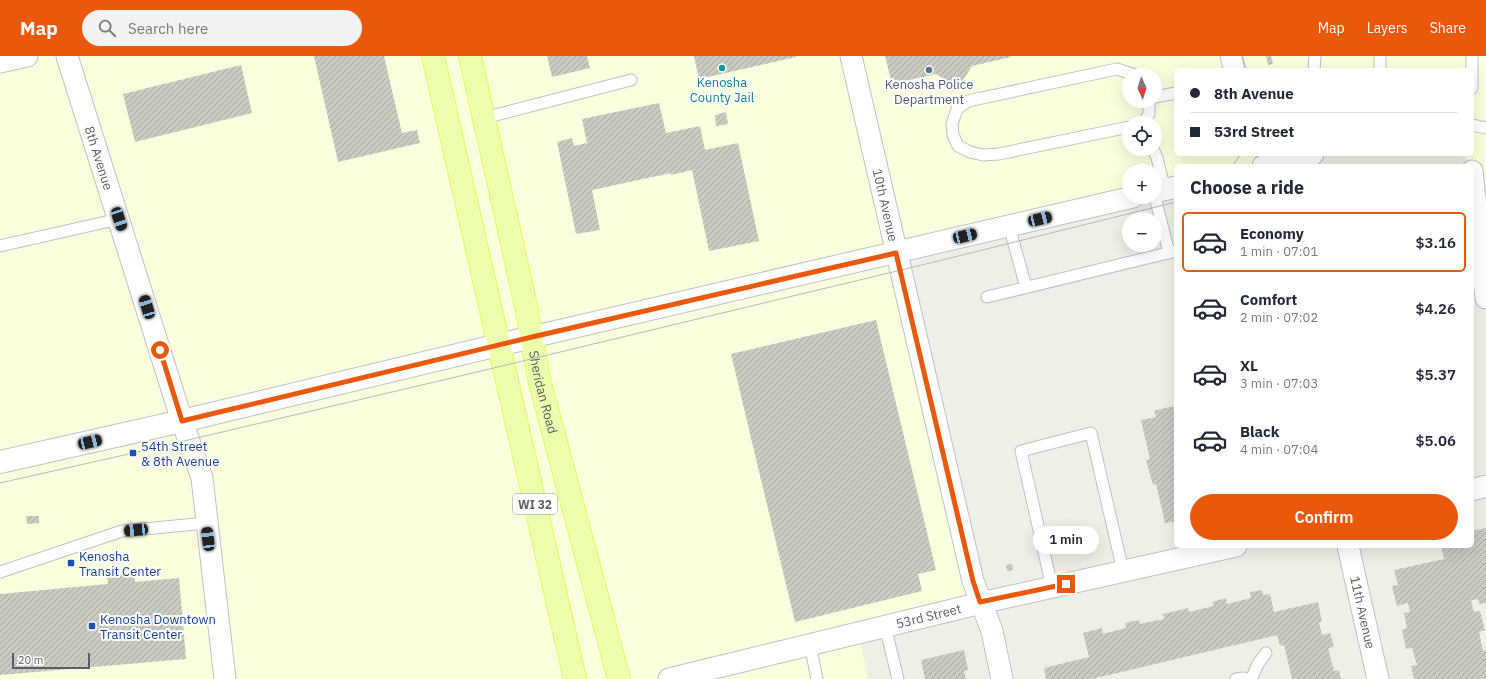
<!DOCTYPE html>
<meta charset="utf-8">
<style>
:root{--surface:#fff;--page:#f2f2f3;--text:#1f2937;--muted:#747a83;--line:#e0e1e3;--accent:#ea580c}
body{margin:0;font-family:"IBM Plex Sans",sans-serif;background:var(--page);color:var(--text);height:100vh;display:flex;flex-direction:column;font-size:15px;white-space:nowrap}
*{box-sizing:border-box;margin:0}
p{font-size:13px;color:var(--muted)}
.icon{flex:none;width:22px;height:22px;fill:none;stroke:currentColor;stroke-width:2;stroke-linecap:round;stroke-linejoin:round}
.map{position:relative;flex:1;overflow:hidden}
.side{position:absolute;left:1174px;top:108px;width:300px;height:384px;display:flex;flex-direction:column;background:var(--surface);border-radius:6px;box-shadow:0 4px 16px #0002}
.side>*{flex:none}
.banner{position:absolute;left:1174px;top:12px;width:300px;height:88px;border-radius:6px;box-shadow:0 4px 16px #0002;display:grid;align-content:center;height:88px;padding:0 16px;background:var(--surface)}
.needle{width:26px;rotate:176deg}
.buttons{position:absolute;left:1122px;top:12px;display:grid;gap:8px}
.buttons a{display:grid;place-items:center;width:40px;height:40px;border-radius:50%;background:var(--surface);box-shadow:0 4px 16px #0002;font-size:20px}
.scale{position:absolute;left:12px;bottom:10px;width:78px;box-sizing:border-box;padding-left:4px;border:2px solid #5d5d67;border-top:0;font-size:11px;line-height:14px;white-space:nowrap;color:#5d5d67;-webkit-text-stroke:3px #fff;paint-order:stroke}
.end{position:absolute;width:18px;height:18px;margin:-9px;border:5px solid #ea580c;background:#fff;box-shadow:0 0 0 2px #fff}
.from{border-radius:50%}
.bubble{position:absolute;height:28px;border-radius:14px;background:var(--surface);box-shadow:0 4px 16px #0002;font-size:13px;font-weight:600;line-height:28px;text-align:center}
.car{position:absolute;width:12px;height:24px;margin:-12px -6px;border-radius:5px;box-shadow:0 0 3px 1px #0007;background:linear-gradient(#222 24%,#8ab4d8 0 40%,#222 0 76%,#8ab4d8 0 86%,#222 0)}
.banner b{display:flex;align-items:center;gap:14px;height:38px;font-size:15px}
.banner b+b{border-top:1px solid var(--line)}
.banner i{width:10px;height:10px;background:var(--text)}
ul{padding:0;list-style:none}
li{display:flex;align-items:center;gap:12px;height:60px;margin:0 8px 6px;padding:0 8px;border:2px solid transparent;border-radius:6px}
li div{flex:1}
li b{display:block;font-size:15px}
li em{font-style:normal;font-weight:600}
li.selected{border-color:var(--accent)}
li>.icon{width:36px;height:36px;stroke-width:1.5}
h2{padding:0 16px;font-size:18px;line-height:48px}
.action{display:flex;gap:8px;margin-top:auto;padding:8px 16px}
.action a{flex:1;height:46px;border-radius:24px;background:var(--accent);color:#fff;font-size:16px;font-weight:600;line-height:46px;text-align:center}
header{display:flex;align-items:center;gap:24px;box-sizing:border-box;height:56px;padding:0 20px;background:var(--accent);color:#fff}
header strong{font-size:19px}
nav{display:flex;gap:22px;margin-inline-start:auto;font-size:14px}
.search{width:280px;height:36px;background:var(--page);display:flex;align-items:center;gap:10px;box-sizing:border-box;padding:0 14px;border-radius:22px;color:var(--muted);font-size:15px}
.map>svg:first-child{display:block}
.commercial{fill:#f9ffdc;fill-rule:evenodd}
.building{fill:url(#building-hatch)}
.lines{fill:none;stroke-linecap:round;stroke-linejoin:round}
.service-casing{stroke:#bfbfc7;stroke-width:13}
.minor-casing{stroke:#bfbfc7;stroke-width:23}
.tertiary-casing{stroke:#bfbfc7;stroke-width:24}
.primary-casing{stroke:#e6fc53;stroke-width:24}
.service{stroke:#fff;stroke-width:11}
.minor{stroke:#fff;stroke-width:21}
.tertiary{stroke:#fff;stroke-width:22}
.primary{stroke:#ebffac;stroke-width:22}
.tram{stroke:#b8b8ba;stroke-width:1}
.route{stroke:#ea580c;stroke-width:5}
.culture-dot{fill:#0f9aa8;stroke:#fff;stroke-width:1.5}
.service-dot{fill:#5c6f8a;stroke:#fff;stroke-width:1.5}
.transit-dot{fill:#1a4fb4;stroke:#fff;stroke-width:1.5}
.labels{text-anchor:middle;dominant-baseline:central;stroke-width:4;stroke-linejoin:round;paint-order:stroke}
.shield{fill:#fff;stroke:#8e8e95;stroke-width:1}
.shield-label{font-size:12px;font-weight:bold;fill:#5d5d67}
.culture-label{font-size:13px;fill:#0d838f;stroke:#fff}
.service-label{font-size:13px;fill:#4e5e75;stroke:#fff}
.street-label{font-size:13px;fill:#5d5d67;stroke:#fff}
.transit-label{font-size:13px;fill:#164399;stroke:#fff;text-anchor:start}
</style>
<header>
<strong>Map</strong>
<div class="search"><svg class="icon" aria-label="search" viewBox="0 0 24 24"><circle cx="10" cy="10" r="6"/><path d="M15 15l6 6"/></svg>Search here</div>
<nav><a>Map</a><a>Layers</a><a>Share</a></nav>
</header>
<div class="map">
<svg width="1486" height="623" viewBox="0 0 1486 623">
<defs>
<pattern id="building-hatch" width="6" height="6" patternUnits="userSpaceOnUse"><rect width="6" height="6" fill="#caccc2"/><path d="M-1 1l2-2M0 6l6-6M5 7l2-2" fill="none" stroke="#a7a9a1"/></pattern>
</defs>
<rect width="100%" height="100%" fill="#eef0e5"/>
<path class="commercial" d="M0 0H1486V242L1470 110 1465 98H1472V14H1176V98H1313L1263 110H1176V131L1155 136V115H1129V141L896 197 981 547 858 576 868 623H0ZM1129 19H1155V45H1129ZM1129 67H1155V93H1129Z"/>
<g class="building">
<polygon points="314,0 384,0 402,77 417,74 420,87 338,106"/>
<polygon points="547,0 587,0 590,12 552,21"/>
<polygon points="694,0 796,0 796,1 699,23"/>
<polygon points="885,0 1011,0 1011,1 972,10 958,32 936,18 892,28"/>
<polygon points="1266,0 1271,0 1273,8 1268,9"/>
<polygon points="241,9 252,57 135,86 123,38"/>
<polygon points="659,47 666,77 700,70 705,94 738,87 759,185 709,195 692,114 671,119 671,117 592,134 600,174 576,178 557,86 572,82 574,90 587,87 582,63"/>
<polygon points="726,56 728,68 716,70 715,59"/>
<polygon points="876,264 936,514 918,518 922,535 795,566 731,298"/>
<polygon points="1173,350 1176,361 1176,465 1165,467 1156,428 1153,429 1146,404 1150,403 1141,364 1156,361 1154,355"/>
<polygon points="26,460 39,460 39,467 27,468"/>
<polygon points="1486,472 1486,547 1479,548 1478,543 1471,544 1474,556 1480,555 1485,574 1479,576 1483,595 1486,594 1486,623 1414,623 1411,610 1417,609 1412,592 1406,593 1402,574 1407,572 1404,557 1410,556 1408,547 1397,550 1392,530 1398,529 1394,514 1444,503 1441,490 1472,490 1472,475"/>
<polygon points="1012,508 1013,514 1007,515 1006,509"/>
<polygon points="135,517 135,526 179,522 186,603 0,619 0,538 108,528 107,520"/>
<polygon points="1262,534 1263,539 1270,538 1274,556 1318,546 1322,566 1319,566 1322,579 1330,577 1334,591 1328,592 1334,615 1339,614 1341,623 1292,623 1284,589 1280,590 1277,579 1092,623 1046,623 1044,612 1089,601 1083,577 1102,572 1103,578 1126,572 1125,567 1139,564 1140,568 1164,563 1163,558 1188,552 1189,556 1214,550 1212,546 1226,542 1227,548 1251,542 1250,536"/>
<polygon points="964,594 968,614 964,615 966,623 925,623 921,604"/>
</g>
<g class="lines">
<defs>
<g id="service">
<polyline points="1380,0 1380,14"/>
<polyline points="1314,14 1315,0"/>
<polyline points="1472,32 1472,0"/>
<polyline points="1155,41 1176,37"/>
<polyline points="484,62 631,24"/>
<polyline points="1143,67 1149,58 1149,45"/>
<polyline points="1472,69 1486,72"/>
<polyline points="1129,71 999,98 983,99 970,96 958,90 953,79 952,68 957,53 968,45 1117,13 1135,19"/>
<polyline points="1153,93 1157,102 1165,134"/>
<polyline points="1155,141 1169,197"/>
<polyline points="1009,170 1026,231"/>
<polyline points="0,190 119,163"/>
<polyline points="987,241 1176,195"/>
<polyline points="0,516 122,475 207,467"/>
<polyline points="1052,531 1021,395 1091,377 1123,515"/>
<polyline points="885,570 898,623"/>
<polyline points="810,588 817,623"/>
<polyline points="1236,623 1243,622 1248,623"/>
<polyline points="1251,623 1258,608 1266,597"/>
</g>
<g id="minor">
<path id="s1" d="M67 0 182 365 202 422 225 623"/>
<path id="s2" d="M851 0 973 525 992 575 1002 623"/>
<polyline points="1231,0 1235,14"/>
<polyline points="0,6 27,0"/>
<polyline points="1263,110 1313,98"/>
<polyline points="1472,115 1486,242"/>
<polyline points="1155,136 1176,131"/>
<polyline points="532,281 1133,141"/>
<polyline points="1472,434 1486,430"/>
<path id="s3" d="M1348 490 1378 623"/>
<path id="s4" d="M669 623 981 547 1236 490"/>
</g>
<polyline id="tertiary" points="0,406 182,365 532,281"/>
<g id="primary">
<polyline points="433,0 575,623"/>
<path id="s5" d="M470 0 526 250 539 323 619 623"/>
</g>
</defs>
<use href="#service" class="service-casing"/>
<use href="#minor" class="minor-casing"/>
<use href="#tertiary" class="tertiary-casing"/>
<use href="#primary" class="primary-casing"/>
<use href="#service" class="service"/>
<use href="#minor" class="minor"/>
<use href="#tertiary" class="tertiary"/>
<use href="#primary" class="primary"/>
<g class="tram">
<polyline points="1242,0 1245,14"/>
<polyline points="1232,110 1241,98"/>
<polyline points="0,427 133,397 477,316 926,208 1176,146"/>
</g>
</g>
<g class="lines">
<polyline class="route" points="160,294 182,365 532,281 896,197 973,525 980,546 1066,528"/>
</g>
<circle class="culture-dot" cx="722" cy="12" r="4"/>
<circle class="service-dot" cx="929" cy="14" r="4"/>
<g class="transit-dot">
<rect x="129" y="393" width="8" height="8" rx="2"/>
<rect x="67" y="503" width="8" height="8" rx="2"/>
<rect x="88" y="566" width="8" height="8" rx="2"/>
</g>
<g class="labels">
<rect class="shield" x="513" y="438" width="44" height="20" rx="3"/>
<g class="shield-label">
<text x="535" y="448">WI 32</text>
</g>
<g class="culture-label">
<text x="722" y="26">Kenosha<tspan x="722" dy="15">County Jail</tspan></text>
</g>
<g class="service-label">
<text x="929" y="28">Kenosha Police<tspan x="929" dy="15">Department</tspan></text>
</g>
<g class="street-label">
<text stroke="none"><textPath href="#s1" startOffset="107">8th Avenue</textPath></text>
<text stroke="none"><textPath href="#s2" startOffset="153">10th Avenue</textPath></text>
<text stroke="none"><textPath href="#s5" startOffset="344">Sheridan Road</textPath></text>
<text stroke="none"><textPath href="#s3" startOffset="68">11th Avenue</textPath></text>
<text stroke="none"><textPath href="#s4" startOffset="267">53rd Street</textPath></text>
</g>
<g class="transit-label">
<text x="141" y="390">54th Street<tspan x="141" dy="15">&amp; 8th Avenue</tspan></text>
<text x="79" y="500">Kenosha<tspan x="79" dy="15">Transit Center</tspan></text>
<text x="100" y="563">Kenosha Downtown<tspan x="100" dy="15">Transit Center</tspan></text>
</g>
</g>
</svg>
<div class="buttons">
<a><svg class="needle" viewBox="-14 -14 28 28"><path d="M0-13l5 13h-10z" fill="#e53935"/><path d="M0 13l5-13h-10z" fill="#747a83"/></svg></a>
<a><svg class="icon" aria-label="locate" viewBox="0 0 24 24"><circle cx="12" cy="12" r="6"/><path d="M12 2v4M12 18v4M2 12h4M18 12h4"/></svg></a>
<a>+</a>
<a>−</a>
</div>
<div class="scale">20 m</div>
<i class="end from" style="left:160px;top:294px"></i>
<i class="end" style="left:1066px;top:528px"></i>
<div class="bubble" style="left:1033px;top:470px;width:66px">1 min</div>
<i class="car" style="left:119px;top:163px;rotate:162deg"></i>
<i class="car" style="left:1040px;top:163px;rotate:77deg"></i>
<i class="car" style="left:965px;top:180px;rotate:77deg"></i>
<i class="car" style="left:147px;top:251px;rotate:343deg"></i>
<i class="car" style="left:90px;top:386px;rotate:77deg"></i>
<i class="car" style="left:136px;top:474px;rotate:265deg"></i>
<i class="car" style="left:208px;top:483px;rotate:353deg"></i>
<div class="banner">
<b><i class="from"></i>8th Avenue</b>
<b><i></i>53rd Street</b>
</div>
<section class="side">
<h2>Choose a ride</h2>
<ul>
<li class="selected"><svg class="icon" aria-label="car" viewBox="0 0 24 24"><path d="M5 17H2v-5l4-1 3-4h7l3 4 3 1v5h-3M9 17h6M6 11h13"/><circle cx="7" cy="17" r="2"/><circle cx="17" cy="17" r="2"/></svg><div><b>Economy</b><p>1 min · 07:01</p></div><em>$3.16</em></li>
<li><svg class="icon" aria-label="car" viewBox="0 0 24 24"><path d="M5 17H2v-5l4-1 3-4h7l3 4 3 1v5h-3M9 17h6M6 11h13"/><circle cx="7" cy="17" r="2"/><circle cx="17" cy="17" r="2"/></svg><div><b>Comfort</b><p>2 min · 07:02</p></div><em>$4.26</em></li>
<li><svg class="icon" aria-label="car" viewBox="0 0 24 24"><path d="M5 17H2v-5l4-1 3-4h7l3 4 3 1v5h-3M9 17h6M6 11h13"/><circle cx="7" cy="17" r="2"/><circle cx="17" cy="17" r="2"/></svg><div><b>XL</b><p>3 min · 07:03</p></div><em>$5.37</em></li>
<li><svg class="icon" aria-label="car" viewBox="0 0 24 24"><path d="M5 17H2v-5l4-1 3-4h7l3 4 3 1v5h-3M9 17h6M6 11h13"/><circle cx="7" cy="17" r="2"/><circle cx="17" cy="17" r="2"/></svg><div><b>Black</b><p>4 min · 07:04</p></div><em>$5.06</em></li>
</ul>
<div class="action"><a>Confirm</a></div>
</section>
</div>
